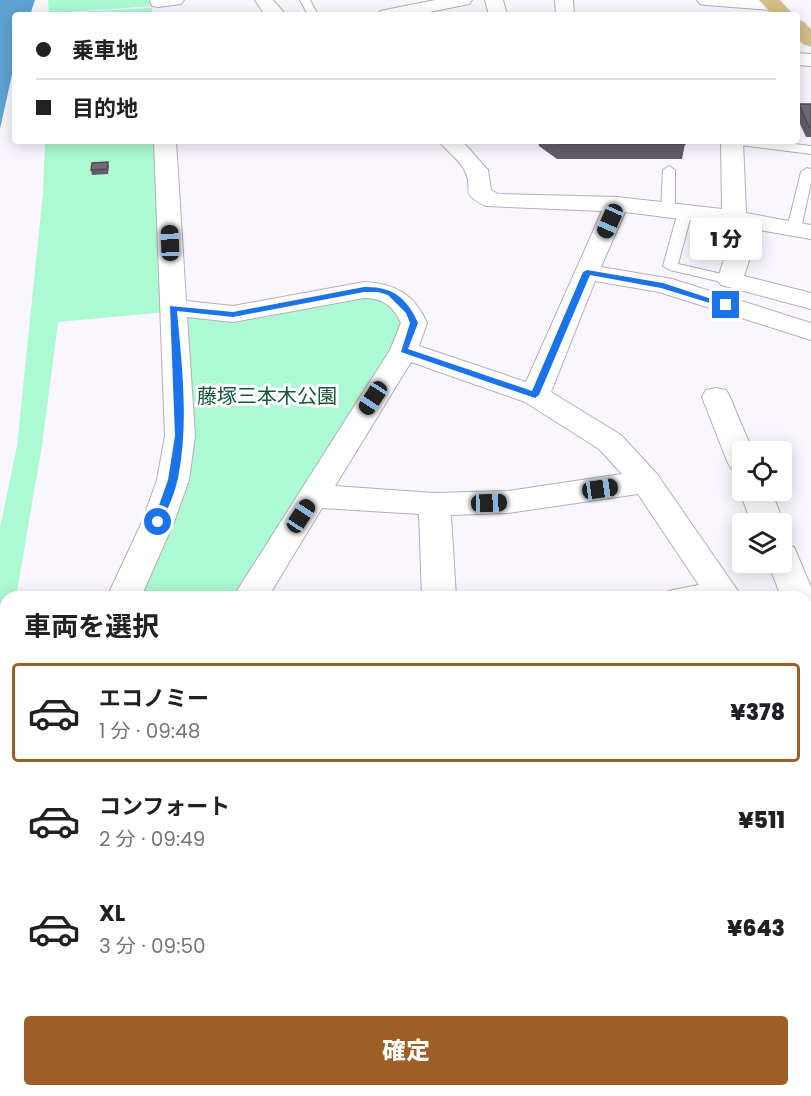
<!DOCTYPE html>
<html lang="ja">
<meta charset="utf-8">
<style>
:root{--surface:#fff;--page:#f2f2f2;--text:#202124;--muted:#757577;--line:#e0e0e0;--accent:#9d5f25}
body{margin:0;font-family:Poppins,"Noto Sans JP",sans-serif;background:var(--page);color:var(--text);height:100vh;display:flex;flex-direction:column;font-size:22px;white-space:nowrap}
*{box-sizing:border-box;margin:0}
p{font-size:20px;color:var(--muted)}
.icon{flex:none;width:33px;height:33px;fill:none;stroke:currentColor;stroke-width:2;stroke-linecap:round;stroke-linejoin:round}
.map{position:relative;flex:1;overflow:hidden}
.panel{position:absolute;left:0px;top:591px;width:812px;height:506px;display:flex;flex-direction:column;background:var(--surface);border-radius:18px 18px 0 0;box-shadow:0 3px 15px #0003}
.panel>*{flex:none}
.guide{position:absolute;left:12px;top:12px;width:788px;height:132px;border-radius:6px;box-shadow:0 3px 15px #0003;display:grid;align-content:center;height:132px;padding:0 24px;background:var(--surface)}
.fabs{position:absolute;left:732px;top:441px;display:grid;gap:12px}
.fabs a{display:grid;place-items:center;width:60px;height:60px;border-radius:6px;background:var(--surface);box-shadow:0 3px 15px #0003;font-size:30px}
.end{position:absolute;width:27px;height:27px;margin:-14px;border:8px solid #1a73e8;background:#fff;box-shadow:0 0 0 3px #fff}
.from{border-radius:50%}
.bubble{position:absolute;height:42px;border-radius:6px;background:var(--surface);box-shadow:0 3px 15px #0003;font-size:20px;font-weight:800;line-height:42px;text-align:center}
.car{position:absolute;width:18px;height:36px;margin:-18px -9px;border-radius:8px;box-shadow:0 0 4px 2px #0007;background:linear-gradient(#222 24%,#8ab4d8 0 40%,#222 0 76%,#8ab4d8 0 86%,#222 0)}
.guide b{display:flex;align-items:center;gap:21px;height:57px;font-size:22px}
.guide b+b{border-top:2px solid var(--line)}
.guide i{width:15px;height:15px;background:var(--text)}
ul{padding:0;list-style:none}
li{display:flex;align-items:center;gap:18px;height:99px;margin:0 12px 9px;padding:0 12px;border:3px solid transparent;border-radius:6px}
li div{flex:1}
li b{display:block;font-size:22px}
li em{font-style:normal;font-weight:800}
li.on{border-color:var(--accent)}
li>.icon{width:54px;height:54px;stroke-width:1.5}
h2{padding:0 24px;font-size:27px;line-height:72px}
.button{display:flex;gap:12px;margin-top:auto;padding:12px 24px}
.button a{flex:1;height:69px;border-radius:6px;background:var(--accent);color:#fff;font-size:24px;font-weight:800;line-height:69px;text-align:center}
.map>svg:first-child{display:block}
.green{fill:#acfad3}
.water{fill:#5fa3d5}
.lines{fill:none;stroke-linecap:round;stroke-linejoin:round}
.service-casing{stroke:#b5adba;stroke-width:2}
.minor-casing{stroke:#b5adba;stroke-width:2}
.tertiary-casing{stroke:#b5adba;stroke-width:2}
.primary-casing{stroke:#d5d4d5;stroke-width:2}
.service{fill:#fff;fill-rule:evenodd}
.minor{fill:#fff;fill-rule:evenodd}
.tertiary{fill:#fff;fill-rule:evenodd}
.primary{fill:#d6be88;fill-rule:evenodd}
.wall{fill:#635d67}
.building{fill:#736c78;stroke:#504c54;stroke-width:1.5}
.route{fill:#1a73e8}
.labels{text-anchor:middle;dominant-baseline:central;stroke-width:6;stroke-linejoin:round;paint-order:stroke}
.park-label{font-size:20px;fill:#14563b;stroke:#fff}
</style>
<div class="map">
<svg width="811" height="1096" viewBox="0 0 811 1096">
<rect width="100%" height="100%" fill="#faf6fe"/>
<g class="green">
<polygon points="48,0 151,0 151,6 55,13 152,8 152,15 49,15"/>
<polygon points="45,141 159,141 167,312 58,322 42,445 16,597 6,597 6,653 0,688 0,528 17,446 43,193"/>
<polygon points="379,295 404,322 395,348 236,597 134,597 152,560 182,314"/>
</g>
<polygon class="water" points="0,0 35,0 30,15 15,15 15,61 0,129"/>
<g class="lines">
<defs>
<g id="service">
<polygon points="300,0 310,0 318,15 308,15"/>
<polygon points="734,141 769,141 811,146 811,154 740,145"/>
<polygon points="669,166 675,170 675,210 668,214 661,210 663,170"/>
<polygon points="807,168 811,169 811,182 801,229 794,233 787,229 801,172"/>
<polygon points="685,208 692,212 678,264 735,277 737,280 735,283 730,284 670,270 663,266 678,212"/>
<polygon points="719,581 726,583 728,588 726,593 710,597 664,597 666,592 673,590"/>
</g>
<g id="minor">
<polygon points="150,0 184,0 181,4 158,7 152,6"/>
<polygon points="255,0 273,0 286,15 265,15"/>
<polygon points="435,0 472,0 469,4 415,15 378,15 380,11"/>
<polygon points="485,0 503,0 507,15 489,15"/>
<polygon points="555,0 573,0 574,15 556,15"/>
<polygon points="697,0 778,0 781,4 778,8 772,10 706,5 700,4"/>
<polygon points="796,53 811,54 811,66 796,65"/>
<path d="M154 141H176L186 301 233 306 364 282C395 283 415 295 427 323L419 346 526 382 602 211 486 206C457 192 475 191 465 171 460 160 446 151 439 141H462L488 170 491 190 498 194 617 197 722 209 721 141H743L746 213 811 225V239L759 230 744 276 811 293V309L721 285 717 280 736 226 625 212 601 267 672 279 811 323V340L659 292 595 281 551 392 621 435 657 474 742 597H707L638 494 508 513 451 515 456 597H422L419 514 322 508 268 597H233L390 350 401 323C393 306 383 298 364 298L233 322 187 317 195 436 189 480 174 522 141 597H107L142 522 157 480 165 436ZM411 362 525 402 599 449 622 474 508 491 434 493 335 486Z"/>
<polygon points="716,388 726,390 730,397 753,452 742,452 742,471 731,468 727,461 702,397 706,390"/>
<polygon points="742,484 742,490 771,490 784,524 782,529 782,524 752,524 739,490"/>
<polygon points="782,544 794,547 811,587 811,642 806,640 806,597 781,597 768,562 782,562"/>
<polygon points="806,702 811,704 811,742 806,740"/>
<polygon points="6,806 6,850 0,853 0,808"/>
<polygon points="811,818 811,856 806,857 806,819"/>
<polygon points="6,894 6,937 0,940 0,897"/>
<rect x="371" y="1090" width="48" height="6"/>
<polygon points="577,1090 625,1090 627,1096 579,1096"/>
</g>
<g id="tertiary">
<polygon points="811,969 811,1013 806,1014 806,970"/>
<polygon points="43,1090 131,1090 128,1096 41,1096"/>
</g>
<g id="primary">
<polygon points="759,0 779,0 793,15 773,15"/>
<polygon points="796,20 803,22 811,30 811,46 804,44 796,37"/>
</g>
</defs>
<use href="#service" class="service-casing"/>
<use href="#minor" class="minor-casing"/>
<use href="#tertiary" class="tertiary-casing"/>
<use href="#primary" class="primary-casing"/>
<use href="#service" class="service"/>
<use href="#minor" class="minor"/>
<use href="#tertiary" class="tertiary"/>
<use href="#primary" class="primary"/>
</g>
<g class="wall">
<polygon points="799,104 811,104 811,137 806,137 796,115"/>
<polygon points="538,141 684,141 685,144 682,159 557,159 539,146"/>
<polygon points="108,162 109,167 108,174 92,175 91,170"/>
</g>
<g class="building">
<polygon points="799,104 811,104 811,127 809,127"/>
<polygon points="554,141 684,141 685,144 559,144"/>
<polygon points="108,162 107,169 91,170 92,163"/>
<polygon points="502,1092 503,1096 470,1096"/>
</g>
<path class="route" d="M587 270 663 283 730 305 726 308 661 288 590 275 539 395 535 398 401 352 410 323 406 313 388 295 378 292H364L233 317 177 311C182 366 189 423 178 478 175 493 168 508 162 522L161 524H154L153 522 168 480 175 436 170 306 233 312 364 287C391 286 407 297 418 323L408 349 532 391 583 272Z"/>
<g class="labels">
<g class="park-label">
<text x="267" y="396">藤塚三本木公園</text>
</g>
</g>
</svg>
<div class="fabs">
<a><svg class="icon" aria-label="locate" viewBox="0 0 24 24"><circle cx="12" cy="12" r="6"/><path d="M12 2v4M12 18v4M2 12h4M18 12h4"/></svg></a>
<a><svg class="icon" aria-label="layers" viewBox="0 0 24 24"><path d="M12 4l9 5-9 5-9-5zM3 14l9 5 9-5"/></svg></a>
</div>
<i class="end from" style="left:158px;top:522px"></i>
<i class="end" style="left:726px;top:305px"></i>
<div class="bubble" style="left:690px;top:218px;width:72px">1 分</div>
<i class="car" style="left:610px;top:221px;rotate:204deg"></i>
<i class="car" style="left:170px;top:243px;rotate:358deg"></i>
<i class="car" style="left:373px;top:398px;rotate:213deg"></i>
<i class="car" style="left:600px;top:489px;rotate:82deg"></i>
<i class="car" style="left:489px;top:503px;rotate:88deg"></i>
<i class="car" style="left:301px;top:516px;rotate:33deg"></i>
<div class="guide">
<b><i class="from"></i>乗車地</b>
<b><i></i>目的地</b>
</div>
<section class="panel">
<h2>車両を選択</h2>
<ul>
<li class="on"><svg class="icon" aria-label="car" viewBox="0 0 24 24"><path d="M5 17H2v-5l4-1 3-4h7l3 4 3 1v5h-3M9 17h6M6 11h13"/><circle cx="7" cy="17" r="2"/><circle cx="17" cy="17" r="2"/></svg><div><b>エコノミー</b><p>1 分 · 09:48</p></div><em>¥378</em></li>
<li><svg class="icon" aria-label="car" viewBox="0 0 24 24"><path d="M5 17H2v-5l4-1 3-4h7l3 4 3 1v5h-3M9 17h6M6 11h13"/><circle cx="7" cy="17" r="2"/><circle cx="17" cy="17" r="2"/></svg><div><b>コンフォート</b><p>2 分 · 09:49</p></div><em>¥511</em></li>
<li><svg class="icon" aria-label="car" viewBox="0 0 24 24"><path d="M5 17H2v-5l4-1 3-4h7l3 4 3 1v5h-3M9 17h6M6 11h13"/><circle cx="7" cy="17" r="2"/><circle cx="17" cy="17" r="2"/></svg><div><b>XL</b><p>3 分 · 09:50</p></div><em>¥643</em></li>
</ul>
<div class="button"><a>確定</a></div>
</section>
</div>
